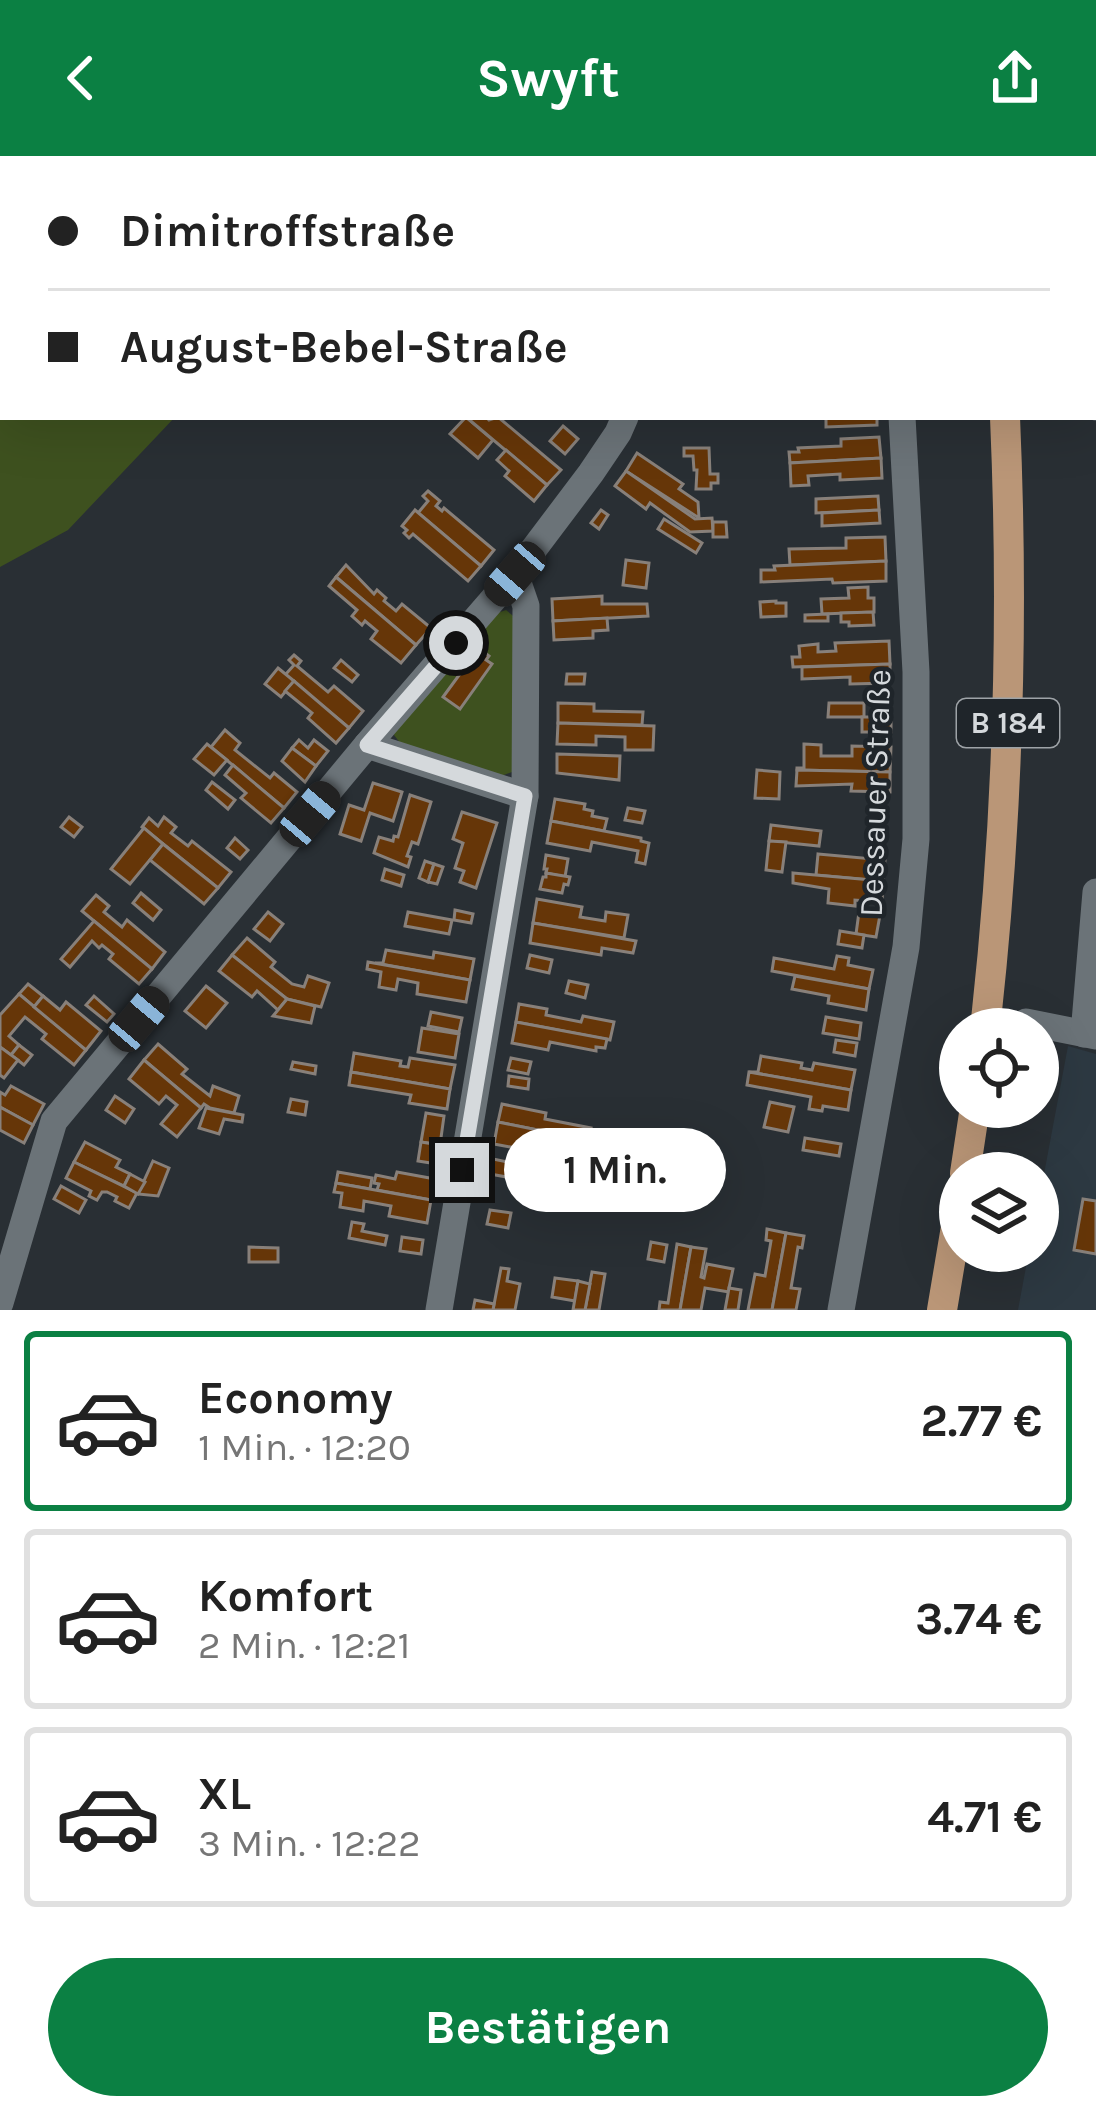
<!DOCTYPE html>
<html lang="de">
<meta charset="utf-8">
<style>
:root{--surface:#fff;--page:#f6f6f6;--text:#222;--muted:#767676;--line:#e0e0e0;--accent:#0b8043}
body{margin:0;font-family:Karla,sans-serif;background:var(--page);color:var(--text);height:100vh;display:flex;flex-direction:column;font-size:45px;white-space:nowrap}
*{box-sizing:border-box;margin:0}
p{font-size:39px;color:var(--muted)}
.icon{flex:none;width:66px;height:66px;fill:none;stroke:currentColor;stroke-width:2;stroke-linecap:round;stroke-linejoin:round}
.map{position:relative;height:1154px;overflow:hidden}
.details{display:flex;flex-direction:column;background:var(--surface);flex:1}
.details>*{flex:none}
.hud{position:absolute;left:0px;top:0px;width:1098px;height:264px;box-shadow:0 12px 48px #0002;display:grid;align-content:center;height:264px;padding:0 48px;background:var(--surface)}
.buttons{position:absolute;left:939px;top:852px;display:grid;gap:24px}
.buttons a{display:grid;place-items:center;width:120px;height:120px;border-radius:50%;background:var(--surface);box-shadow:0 12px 48px #0002;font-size:60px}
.end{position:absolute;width:54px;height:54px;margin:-27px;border:15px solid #d5d9dc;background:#111;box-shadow:0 0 0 6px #111}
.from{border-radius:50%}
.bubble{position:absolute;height:84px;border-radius:42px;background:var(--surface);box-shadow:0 12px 48px #0002;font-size:39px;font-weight:700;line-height:84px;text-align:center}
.car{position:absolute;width:36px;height:72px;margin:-36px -18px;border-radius:15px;box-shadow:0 0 9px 3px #0007;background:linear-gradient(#222 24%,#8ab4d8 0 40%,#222 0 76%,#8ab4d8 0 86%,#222 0)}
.hud b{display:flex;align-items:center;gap:42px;height:114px;font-size:45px}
.hud b+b{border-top:3px solid var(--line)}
.hud i{width:30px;height:30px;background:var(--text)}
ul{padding:21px 0 0;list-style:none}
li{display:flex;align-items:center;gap:36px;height:180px;margin:0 24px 18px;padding:0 24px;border:6px solid var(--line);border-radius:12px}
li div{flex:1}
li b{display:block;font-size:45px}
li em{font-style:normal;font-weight:700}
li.on{border-color:var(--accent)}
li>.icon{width:108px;height:108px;stroke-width:1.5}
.primary-button{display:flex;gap:24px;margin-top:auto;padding:24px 48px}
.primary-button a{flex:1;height:138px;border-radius:72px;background:var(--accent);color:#fff;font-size:48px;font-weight:700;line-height:138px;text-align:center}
header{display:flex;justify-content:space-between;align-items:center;height:156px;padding:0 48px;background:var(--accent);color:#fff;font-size:54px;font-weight:700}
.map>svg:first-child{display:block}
.built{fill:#2d3942}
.green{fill:#3e511f}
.water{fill:#021829}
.building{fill:#663608;stroke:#88807a;stroke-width:3}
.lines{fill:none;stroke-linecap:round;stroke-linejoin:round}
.street{stroke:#6b7378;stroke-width:27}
.primary{stroke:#ba9677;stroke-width:30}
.route{stroke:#d5d9dc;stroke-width:15}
.labels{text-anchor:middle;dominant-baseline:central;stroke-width:9;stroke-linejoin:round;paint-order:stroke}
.shield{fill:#1f252a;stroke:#9ea3a7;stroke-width:3}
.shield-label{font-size:30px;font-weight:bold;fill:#d5d9dc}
.street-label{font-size:33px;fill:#d5d9dc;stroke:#1f252a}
</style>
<header><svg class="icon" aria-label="back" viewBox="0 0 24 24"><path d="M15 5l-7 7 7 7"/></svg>Swyft<svg class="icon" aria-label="share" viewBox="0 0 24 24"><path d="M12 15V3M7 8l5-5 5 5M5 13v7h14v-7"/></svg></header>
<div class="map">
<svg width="1096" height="1154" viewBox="0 0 1096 1154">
<rect width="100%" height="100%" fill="#292f34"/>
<polygon class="built" points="1068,890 1096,898 1096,1154 1018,1154 1029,1095 1038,1095 1038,1050"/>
<g class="green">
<polygon points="3,203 3,261 175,261 68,374 0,411 0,208"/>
<polygon points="506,454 518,464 512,616 495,622 404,592 394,579 401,559 488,460"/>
</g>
<polygon class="water" points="0,0 308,0 308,3 3,3 3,203 0,208"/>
<g class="building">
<polygon points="760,0 866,0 866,1 760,3"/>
<polygon points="466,261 493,284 478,302 450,278"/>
<polygon points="466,261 486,261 489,264 498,261 561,314 547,329"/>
<polygon points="826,261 877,261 877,269 826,271"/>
<polygon points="563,270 578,283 565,298 550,285"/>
<polygon points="879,281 881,302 790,307 789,296 799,296 798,292 841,290 841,283"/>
<polygon points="684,292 709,292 710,318 718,318 718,327 711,327 711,333 696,333 697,314 694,314 693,300 684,300"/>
<polygon points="506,294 547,329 534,345 505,320 509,315 497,304"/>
<polygon points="637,297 683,328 679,333 698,346 699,362 626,315"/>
<polygon points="881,302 882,322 840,324 840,318 808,320 809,329 791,330 790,307"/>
<polygon points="626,315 695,363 712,362 713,375 690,376 650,347 646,353 615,330"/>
<polygon points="428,335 440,345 436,350 442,355 444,352 494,394 481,410 418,357 428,345 423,340"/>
<polygon points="878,340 879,354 816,357 816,343"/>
<polygon points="415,354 481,410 468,425 413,378 409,382 404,377 407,374 402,370"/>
<polygon points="601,354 608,359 599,373 591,367"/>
<polygon points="879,354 880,367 822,370 822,357"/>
<polygon points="664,363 702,387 696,397 658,373"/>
<polygon points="713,366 726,366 727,381 713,381"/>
<polygon points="885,381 886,405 790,409 789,393 846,392 846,382"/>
<polygon points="626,404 649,407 646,432 623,429"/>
<polygon points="886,405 886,425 833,427 832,423 761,426 761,414 775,414 774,410"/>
<polygon points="346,409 374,438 377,434 386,442 384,445 396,455 402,448 431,472 416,489 336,421"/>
<polygon points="336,421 416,489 401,507 371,483 377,475 365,465 362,469 352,460 357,454 329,430"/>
<polygon points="868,431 868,442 874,442 874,456 822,458 821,443 849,442 848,432"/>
<polygon points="602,440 602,448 647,448 648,460 553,465 552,443"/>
<polygon points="776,445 776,447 786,447 786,460 761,461 760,446"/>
<polygon points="873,456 874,469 849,470 849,466 841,466 841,457"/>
<polygon points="828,458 828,465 805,465 805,459"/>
<polygon points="607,462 608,474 593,475 593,482 554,484 553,465"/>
<polygon points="889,485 890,508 793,511 792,501 800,501 799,490 818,488 818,496 836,495 835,487"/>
<polygon points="479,492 489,500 486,504 492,508 460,553 443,541"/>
<polygon points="294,499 301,505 297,510 328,536 334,530 363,555 349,572 285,519 294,509 289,504"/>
<polygon points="341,504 358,519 352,526 334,512"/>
<polygon points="890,508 890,527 850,528 850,521 802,523 802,511"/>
<polygon points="278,512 294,525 281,541 265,528"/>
<polygon points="567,518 585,518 584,528 566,528"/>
<polygon points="294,525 349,572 336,587 308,562 312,557 285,535"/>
<polygon points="558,547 594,548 594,555 643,556 642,569 558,567"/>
<polygon points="829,547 864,547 864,561 828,561"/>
<rect x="862" y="561" width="29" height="15"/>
<polygon points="558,567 654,570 653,594 625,594 625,581 596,580 596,589 557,588"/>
<polygon points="225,574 240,587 235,594 270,622 274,617 297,636 284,652 211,591"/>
<polygon points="299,584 308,592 314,584 328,595 316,610 292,592"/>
<polygon points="207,588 227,604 214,619 194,603"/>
<polygon points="804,588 821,589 821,600 852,600 852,590 891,591 890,616 797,614 797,612 804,612"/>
<polygon points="292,592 316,610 305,626 282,605"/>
<polygon points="557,598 620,600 619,624 557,617"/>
<polygon points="233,609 284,652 271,667 241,642 246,637 225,619"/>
<polygon points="757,614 780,616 779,643 755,642"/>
<polygon points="797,614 890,616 890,636 851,635 852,628 796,630"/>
<polygon points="212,626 235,644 228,653 206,634"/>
<polygon points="373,627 402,636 393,665 370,657 361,685 340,678 349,649 364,654"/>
<polygon points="410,639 431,646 418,688 412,686 407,700 411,701 408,711 374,697 379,681 393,685 394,680 398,681"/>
<polygon points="555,643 585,648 584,653 593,655 592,660 607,663 604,675 551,665"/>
<polygon points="628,652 645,655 642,667 625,664"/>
<polygon points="462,656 497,667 476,732 460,726 464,715 455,712 463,687 453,683"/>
<polygon points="69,661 82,671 74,681 61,671"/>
<polygon points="164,661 176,671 171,677 188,690 192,685 231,716 218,732 142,671 149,662 158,670"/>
<polygon points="551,665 641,682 641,685 649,687 645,708 636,706 638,695 592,686 590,695 547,687"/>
<polygon points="771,669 821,675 819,690 769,685"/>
<polygon points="144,672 163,688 130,728 111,713"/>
<polygon points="235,682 248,694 240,703 227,692"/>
<polygon points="769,685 786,686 782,716 766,714"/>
<polygon points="163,688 218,732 204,748 150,704"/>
<polygon points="818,698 885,704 883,725 816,719"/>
<polygon points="546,699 568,703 565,721 546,717 547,713 544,713"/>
<polygon points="425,705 434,708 428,726 419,722"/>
<polygon points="434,708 443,711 437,728 428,726"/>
<polygon points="385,713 404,719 401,730 382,724"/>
<polygon points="546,717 570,721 568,729 564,728 562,737 540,733 543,721 546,721"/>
<polygon points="793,717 883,725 882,746 855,744 855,750 828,747 829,733 793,727"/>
<polygon points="141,737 161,754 153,764 133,747"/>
<polygon points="96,739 109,750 104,756 122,771 127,764 165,796 152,813 82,755"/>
<polygon points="537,743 582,751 580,761 605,765 606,756 628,759 624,782 533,767"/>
<polygon points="455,754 473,758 471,767 454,764"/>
<polygon points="268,756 283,768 270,785 254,773"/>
<polygon points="408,756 452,764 449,778 405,770"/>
<polygon points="859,756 880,759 876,781 856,778"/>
<polygon points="94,765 152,813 139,828 109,803 113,798 102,789 99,792 92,785 70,811 61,803"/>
<polygon points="533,767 636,785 633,797 602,792 601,799 530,787"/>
<polygon points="840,775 864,779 862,792 838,788"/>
<polygon points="247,782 275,806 271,811 292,828 304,831 308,820 329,827 321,851 287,843 232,799"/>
<polygon points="386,794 433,802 434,796 474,803 470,824 375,807 383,807"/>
<polygon points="232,799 287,843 278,854 257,835 252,841 219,815"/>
<polygon points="530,799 552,804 549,817 527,812"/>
<polygon points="837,800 849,802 848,809 873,814 869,833 772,815 774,802 834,813"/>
<polygon points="368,806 470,824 466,846 417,838 418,827 398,823 396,834 379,831 381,816 367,813"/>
<polygon points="795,820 869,833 866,854 828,847 829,840 792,833"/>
<polygon points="569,825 588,829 585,842 566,837"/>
<polygon points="28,828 43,840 34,851 19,838"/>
<polygon points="206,830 227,847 206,872 185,855"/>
<polygon points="19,838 86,894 74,909 42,883 46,878 25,861 9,880 19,889 11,899 0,891 0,859"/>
<polygon points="43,840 60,854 66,846 101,875 86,894 34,851"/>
<polygon points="94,840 114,858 107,866 86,849"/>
<polygon points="287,843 315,850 311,867 273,860"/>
<polygon points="519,848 547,853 546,859 581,866 583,860 614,866 610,884 516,866"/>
<polygon points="431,856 462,862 459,876 428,870"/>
<polygon points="826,861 861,867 859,883 823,877"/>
<polygon points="516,866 607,883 605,892 596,891 596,895 550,886 548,894 512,887"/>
<polygon points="422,872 459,878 455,902 418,896"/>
<polygon points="836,884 857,887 855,900 834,896"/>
<polygon points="158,888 187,913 182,918 210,940 213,930 239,940 234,957 210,952 204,948 201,952 144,904"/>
<polygon points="19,889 32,899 24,909 11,899"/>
<polygon points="0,891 18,904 4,922 0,919"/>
<polygon points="354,897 401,905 400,910 408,911 410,902 455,909 450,933 351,916"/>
<polygon points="761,900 802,907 801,912 812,914 814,907 855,914 851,934 749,916 758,916"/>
<polygon points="511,902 531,906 528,918 508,914"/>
<polygon points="144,904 201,952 177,981 161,968 177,949 166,940 159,948 129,923"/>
<polygon points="293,906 316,910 315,918 291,913"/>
<polygon points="351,916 450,933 447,953 409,947 411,939 349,929"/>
<polygon points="749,916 851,934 848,954 823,950 822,955 809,953 811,941 747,929"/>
<polygon points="509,920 529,923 528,933 508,930"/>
<polygon points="11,930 44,948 33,969 0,951 0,936 5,939"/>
<polygon points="115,940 134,953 125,967 106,954"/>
<polygon points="291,943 307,946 305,959 288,956"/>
<polygon points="770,946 794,951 788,976 764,971"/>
<polygon points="502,948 546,957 545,963 591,972 588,984 498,966"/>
<polygon points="0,951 33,969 24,987 0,974"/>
<polygon points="206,952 243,959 242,966 224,963 219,978 199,972"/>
<polygon points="426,957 444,960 440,989 421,986"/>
<polygon points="498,966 602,987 601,994 595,993 592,1007 561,1000 562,993 532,988 531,995 494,988"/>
<polygon points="805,982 841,988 839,1000 803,994"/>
<polygon points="85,986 120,1004 116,1011 130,1018 124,1030 74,1006"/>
<polygon points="421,986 440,989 437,1008 418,1005"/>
<polygon points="493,1003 537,1012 534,1026 490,1018"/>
<polygon points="153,1005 169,1012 158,1040 138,1038"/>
<polygon points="74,1006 137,1037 129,1052 115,1045 117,1041 107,1036 102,1036 97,1044 89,1040 91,1035 66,1022"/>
<polygon points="567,1008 582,1011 578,1034 562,1031"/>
<polygon points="338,1016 372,1022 370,1033 336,1027"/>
<polygon points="397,1016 435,1023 431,1044 377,1034 379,1028 374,1027 376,1019 395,1023"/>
<polygon points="130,1018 145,1026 138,1038 124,1030"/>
<polygon points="336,1027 431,1044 427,1067 389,1060 391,1050 364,1045 363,1055 340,1051 342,1037 334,1036"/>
<polygon points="61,1030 86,1044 79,1057 54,1043"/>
<polygon points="1083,1043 1096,1045 1096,1098 1074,1094"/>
<polygon points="490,1054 511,1057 508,1072 487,1068"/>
<polygon points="352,1066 364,1068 362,1075 387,1080 385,1089 349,1082"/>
<polygon points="767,1073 786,1077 772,1154 748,1154 755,1118 765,1120 771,1085 766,1084"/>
<polygon points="786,1077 804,1080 802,1092 798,1091 791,1132 800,1133 796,1154 772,1154"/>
<polygon points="402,1081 423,1084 421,1098 400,1095"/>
<polygon points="651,1086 667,1089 664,1106 648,1103"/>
<polygon points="677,1088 691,1091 680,1154 659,1154 660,1146 668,1147"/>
<polygon points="249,1091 278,1092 278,1106 249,1106"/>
<polygon points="691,1091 706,1093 701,1121 704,1122 707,1108 733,1113 729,1132 729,1136 705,1132 701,1154 680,1154"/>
<polygon points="501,1112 509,1113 507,1125 520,1128 515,1154 493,1154"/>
<polygon points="592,1116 605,1118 599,1154 585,1154"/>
<polygon points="555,1122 578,1125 575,1145 552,1141"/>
<polygon points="578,1125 590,1128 585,1154 573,1154"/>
<polygon points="729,1132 741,1134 738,1154 725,1154"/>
<polygon points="475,1144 494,1148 493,1154 473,1154"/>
</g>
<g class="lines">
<g class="street">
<polyline points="680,0 680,3"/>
<polyline points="891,0 891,3"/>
<polyline points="1084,0 1084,3"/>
<polyline points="1095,230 1096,251"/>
<polyline points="367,589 525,640"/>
<polyline points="1026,866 1096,880"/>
<polyline points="1084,878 1096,736"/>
<polyline points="0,1147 54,965 367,589 515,418 591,317 618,277 625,261"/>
<polyline points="439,1154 525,640 526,450 515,418"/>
<polyline points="841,1154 906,791 916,683 916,516 902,261"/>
</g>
<g class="primary">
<polyline points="993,0 993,3"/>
<path d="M985 873C1008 669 1014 466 1005 261"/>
<polyline points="965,1017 975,951"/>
<polyline points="942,1154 960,1047"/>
</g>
</g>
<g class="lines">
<polyline class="route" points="456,487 367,589 525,640 462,1014"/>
</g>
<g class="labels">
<rect class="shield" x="957" y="543" width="102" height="48" rx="9"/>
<g class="shield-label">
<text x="1008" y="567">B 184</text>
</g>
<g class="street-label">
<text transform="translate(875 637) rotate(-88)">Dessauer Straße</text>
</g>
</g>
</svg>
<div class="buttons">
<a><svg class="icon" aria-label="locate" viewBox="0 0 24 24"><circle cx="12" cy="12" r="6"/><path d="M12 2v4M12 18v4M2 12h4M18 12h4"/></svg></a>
<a><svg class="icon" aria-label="layers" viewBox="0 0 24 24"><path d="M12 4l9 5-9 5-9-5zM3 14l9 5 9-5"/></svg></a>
</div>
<i class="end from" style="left:456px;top:487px"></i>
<i class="end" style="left:462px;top:1014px"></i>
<div class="bubble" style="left:504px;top:972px;width:222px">1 Min.</div>
<i class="car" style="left:515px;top:418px;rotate:221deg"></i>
<i class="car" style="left:310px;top:658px;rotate:40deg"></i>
<i class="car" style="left:139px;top:863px;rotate:40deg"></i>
<div class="hud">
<b><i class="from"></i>Dimitroffstraße</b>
<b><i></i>August-Bebel-Straße</b>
</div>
</div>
<section class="details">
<ul>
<li class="on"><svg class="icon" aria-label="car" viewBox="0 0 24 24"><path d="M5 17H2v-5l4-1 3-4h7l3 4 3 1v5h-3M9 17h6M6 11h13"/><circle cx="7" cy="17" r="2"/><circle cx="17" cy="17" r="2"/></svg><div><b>Economy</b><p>1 Min. · 12:20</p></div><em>2.77 €</em></li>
<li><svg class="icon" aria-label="car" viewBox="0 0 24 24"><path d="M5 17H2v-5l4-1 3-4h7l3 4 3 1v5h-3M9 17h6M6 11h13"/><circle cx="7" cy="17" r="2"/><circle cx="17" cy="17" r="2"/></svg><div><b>Komfort</b><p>2 Min. · 12:21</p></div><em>3.74 €</em></li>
<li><svg class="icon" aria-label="car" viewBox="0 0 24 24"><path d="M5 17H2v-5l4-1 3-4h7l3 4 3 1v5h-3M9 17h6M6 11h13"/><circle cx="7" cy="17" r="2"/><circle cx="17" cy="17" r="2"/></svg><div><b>XL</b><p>3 Min. · 12:22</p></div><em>4.71 €</em></li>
</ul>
<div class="primary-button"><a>Bestätigen</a></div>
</section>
